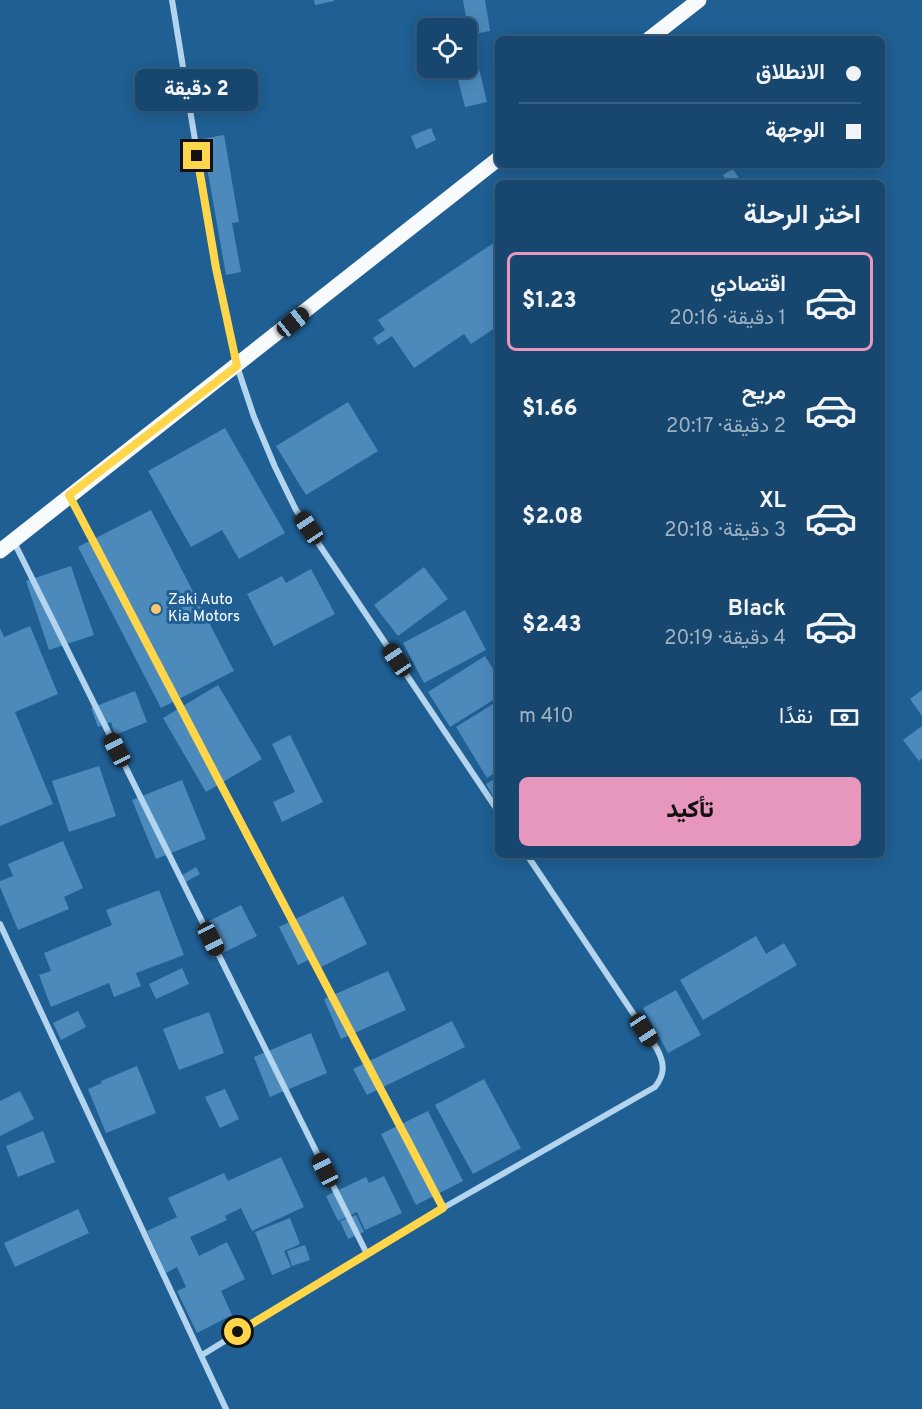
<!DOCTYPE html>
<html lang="ar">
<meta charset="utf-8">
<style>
:root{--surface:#17476e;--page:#245176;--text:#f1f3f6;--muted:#9eb2c2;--line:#365f81;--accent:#e797bd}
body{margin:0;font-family:Overpass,Vazirmatn,sans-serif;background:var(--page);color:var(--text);direction:rtl;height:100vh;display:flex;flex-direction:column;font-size:22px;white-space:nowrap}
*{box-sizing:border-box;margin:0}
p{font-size:20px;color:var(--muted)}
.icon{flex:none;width:33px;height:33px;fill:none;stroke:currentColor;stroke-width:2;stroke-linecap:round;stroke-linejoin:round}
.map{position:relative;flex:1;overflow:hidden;direction:ltr}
.side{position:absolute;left:495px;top:180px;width:390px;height:678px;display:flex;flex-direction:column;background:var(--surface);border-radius:9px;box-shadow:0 3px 15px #0003,0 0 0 2px var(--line);direction:rtl}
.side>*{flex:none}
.guide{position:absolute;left:495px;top:36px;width:390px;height:132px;border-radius:9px;box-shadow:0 3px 15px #0003,0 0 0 2px var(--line);direction:rtl;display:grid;align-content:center;height:132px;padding:0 24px;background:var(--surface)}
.tools{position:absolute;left:417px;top:18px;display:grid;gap:12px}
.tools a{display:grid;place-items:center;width:60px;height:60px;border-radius:9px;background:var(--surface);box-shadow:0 3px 15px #0003,0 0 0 2px var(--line);font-size:30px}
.end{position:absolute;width:27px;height:27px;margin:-14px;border:8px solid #ffd54a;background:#111;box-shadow:0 0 0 3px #111}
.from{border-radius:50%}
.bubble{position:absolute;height:42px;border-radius:9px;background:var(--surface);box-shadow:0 3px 15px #0003,0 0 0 2px var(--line);font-size:20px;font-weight:800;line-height:42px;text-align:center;direction:rtl}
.car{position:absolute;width:18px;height:36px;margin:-18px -9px;border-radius:8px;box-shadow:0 0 4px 2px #0007;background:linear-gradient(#222 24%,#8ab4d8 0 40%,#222 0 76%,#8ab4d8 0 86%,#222 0)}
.guide b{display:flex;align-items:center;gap:21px;height:57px;font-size:22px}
.guide b+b{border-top:2px solid var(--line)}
.guide i{width:15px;height:15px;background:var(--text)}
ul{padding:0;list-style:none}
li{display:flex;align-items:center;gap:18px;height:99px;margin:0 12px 9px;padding:0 12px;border:3px solid transparent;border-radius:9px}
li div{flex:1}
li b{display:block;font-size:22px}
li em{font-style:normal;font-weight:800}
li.active{border-color:var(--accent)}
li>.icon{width:54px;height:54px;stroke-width:1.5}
h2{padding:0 24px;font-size:27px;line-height:72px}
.pay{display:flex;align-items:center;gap:15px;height:66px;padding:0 24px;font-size:22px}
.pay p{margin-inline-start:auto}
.cta{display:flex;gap:12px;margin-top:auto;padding:12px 24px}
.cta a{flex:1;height:69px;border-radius:9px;background:var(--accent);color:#111;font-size:24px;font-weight:800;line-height:69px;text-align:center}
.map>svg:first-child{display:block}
.building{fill:#4c8abc}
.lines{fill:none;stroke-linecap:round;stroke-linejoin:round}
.street{stroke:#b2d4ee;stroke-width:6}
.primary{stroke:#f9fcff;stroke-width:15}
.route{stroke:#ffd54a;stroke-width:8}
.poi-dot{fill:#fcc572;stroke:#1f5f93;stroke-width:2}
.labels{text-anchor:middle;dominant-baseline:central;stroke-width:6;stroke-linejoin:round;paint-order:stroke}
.poi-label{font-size:15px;fill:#fff;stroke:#1f5f93;text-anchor:start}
</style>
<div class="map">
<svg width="922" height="1409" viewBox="0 0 922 1409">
<rect width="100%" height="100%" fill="#1f5f93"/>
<g class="building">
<polygon points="314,0 334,0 334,1 315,5"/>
<polygon points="463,0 485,0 490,31 469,35"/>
<polygon points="476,56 487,102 465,107 455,68 466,68 466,59"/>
<polygon points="431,128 436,140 416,149 411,136"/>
<polygon points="224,135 239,222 232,223 241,272 226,275 202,139"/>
<polygon points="733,169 742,183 727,183 723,175"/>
<polygon points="498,240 498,326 471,344 464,334 414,368 392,336 378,345 373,338 385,330 378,320"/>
<polygon points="348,402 378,451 306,495 276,446"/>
<polygon points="225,428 285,533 239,559 222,530 191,547 148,471"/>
<polygon points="151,510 234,671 161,708 78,547"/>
<polygon points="71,566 94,635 49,650 26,581"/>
<polygon points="424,567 448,599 398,636 374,605"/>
<polygon points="311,569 335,614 274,646 247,594 282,576 286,583"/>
<polygon points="465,610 486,650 424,683 403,643"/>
<polygon points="30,626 58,694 15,712 53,804 0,826 0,628 4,637"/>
<polygon points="485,656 498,677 498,697 450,727 428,692"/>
<polygon points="218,685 262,759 206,792 163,718"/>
<polygon points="922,690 922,716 910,699"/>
<polygon points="135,691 147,722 115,735 111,722 98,727 91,708"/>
<polygon points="498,701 498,771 487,778 456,727"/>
<polygon points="922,726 922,758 919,761 903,740"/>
<polygon points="290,735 323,802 282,822 273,802 295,792 272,744"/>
<polygon points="99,766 116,816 69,832 52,781"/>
<polygon points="498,777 498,798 495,800 486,784"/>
<polygon points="182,780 206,839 156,859 132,800"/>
<polygon points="63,841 83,888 64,897 69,909 18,930 0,887 0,881 13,876 8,864"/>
<polygon points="196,867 200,874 182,884 179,877"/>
<polygon points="159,890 184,955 136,973 141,986 114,997 109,983 51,1007 39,975 51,971 44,953 112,925 106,910"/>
<polygon points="343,896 367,944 317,969 312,958 298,965 279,927"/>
<polygon points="241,905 257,936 213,958 197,927"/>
<polygon points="756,936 766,954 784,943 797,965 703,1020 680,980"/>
<polygon points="182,968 189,984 156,999 149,984"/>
<polygon points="388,971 406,1010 341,1039 324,999"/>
<polygon points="676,990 701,1035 668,1053 643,1008"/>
<polygon points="78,1011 86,1027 61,1040 53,1023"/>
<polygon points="209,1012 224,1053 179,1070 163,1029"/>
<polygon points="452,1021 465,1047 367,1095 353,1069"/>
<polygon points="311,1033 327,1073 270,1097 254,1057"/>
<polygon points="137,1066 156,1113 106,1133 88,1089 102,1083 101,1081"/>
<polygon points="484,1079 521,1148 473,1174 435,1105"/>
<polygon points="225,1089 239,1119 220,1128 205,1097"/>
<polygon points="20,1091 34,1119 0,1136 0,1101"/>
<polygon points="428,1111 463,1181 416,1205 381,1134"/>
<polygon points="43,1131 55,1162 18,1177 6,1146"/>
<polygon points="281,1157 304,1207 252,1231 241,1208 225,1216 227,1220 190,1237 199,1256 227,1242 245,1279 221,1291 232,1315 197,1333 177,1291 186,1287 177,1267 166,1273 147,1231 177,1217 168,1198 224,1173 228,1181"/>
<polygon points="384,1176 402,1213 365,1230 357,1212 338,1221 326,1196 366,1177 369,1183"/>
<polygon points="78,1209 89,1233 15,1267 4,1243"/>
<polygon points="356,1215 364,1232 348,1239 340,1221"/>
<polygon points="290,1218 300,1244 284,1251 291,1267 272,1275 255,1232"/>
<polygon points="305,1245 310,1260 292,1266 287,1251"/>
</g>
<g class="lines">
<g class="street">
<polyline points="172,0 216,268 237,366 254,417 275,467 296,510 498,811"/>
<polyline points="70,496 443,1208"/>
<polyline points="14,542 367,1254"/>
<polyline points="0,924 226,1409"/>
<path d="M202 1355 443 1208 655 1087C665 1074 665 1064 657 1049L527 855"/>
</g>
<g class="primary">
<polyline points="649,39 699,0"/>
<polyline points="0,551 498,159"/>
</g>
</g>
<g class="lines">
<polyline class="route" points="197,156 216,268 237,366 69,495 443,1208 238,1332"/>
</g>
<circle class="poi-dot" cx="156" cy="609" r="6"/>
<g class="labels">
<g class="poi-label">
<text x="168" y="600">Zaki Auto<tspan x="168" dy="17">Kia Motors</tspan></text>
</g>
</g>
</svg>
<div class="tools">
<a><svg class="icon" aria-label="locate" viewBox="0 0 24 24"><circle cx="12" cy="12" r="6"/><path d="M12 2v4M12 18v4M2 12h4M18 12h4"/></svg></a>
</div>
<i class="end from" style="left:238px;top:1332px"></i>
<i class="end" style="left:197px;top:156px"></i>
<div class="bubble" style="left:135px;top:69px;width:123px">2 دقيقة</div>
<i class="car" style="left:293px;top:322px;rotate:51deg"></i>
<i class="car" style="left:309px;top:528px;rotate:326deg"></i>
<i class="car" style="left:397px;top:660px;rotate:326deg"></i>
<i class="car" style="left:117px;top:750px;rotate:333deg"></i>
<i class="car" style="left:211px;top:939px;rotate:153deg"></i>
<i class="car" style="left:644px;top:1030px;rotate:147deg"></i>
<i class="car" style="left:325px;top:1170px;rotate:333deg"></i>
<div class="guide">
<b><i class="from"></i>الانطلاق</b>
<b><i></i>الوجهة</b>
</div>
<section class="side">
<h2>اختر الرحلة</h2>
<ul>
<li class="active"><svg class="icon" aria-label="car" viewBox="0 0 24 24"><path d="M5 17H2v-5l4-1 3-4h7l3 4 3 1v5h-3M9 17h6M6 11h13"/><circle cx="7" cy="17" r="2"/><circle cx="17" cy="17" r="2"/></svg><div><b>اقتصادي</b><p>1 دقيقة · 20:16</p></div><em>$1.23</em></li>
<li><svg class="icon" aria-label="car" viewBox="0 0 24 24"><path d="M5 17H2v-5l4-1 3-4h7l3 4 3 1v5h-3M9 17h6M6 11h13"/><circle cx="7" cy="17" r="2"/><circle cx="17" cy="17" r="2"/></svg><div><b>مريح</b><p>2 دقيقة · 20:17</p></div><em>$1.66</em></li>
<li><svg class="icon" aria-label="car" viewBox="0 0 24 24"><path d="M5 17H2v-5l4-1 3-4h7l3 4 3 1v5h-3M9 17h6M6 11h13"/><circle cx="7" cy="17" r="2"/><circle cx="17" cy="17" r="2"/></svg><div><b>XL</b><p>3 دقيقة · 20:18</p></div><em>$2.08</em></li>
<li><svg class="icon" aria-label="car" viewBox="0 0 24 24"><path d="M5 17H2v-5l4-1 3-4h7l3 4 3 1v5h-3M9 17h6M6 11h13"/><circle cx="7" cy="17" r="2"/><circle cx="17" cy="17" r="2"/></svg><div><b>Black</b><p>4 دقيقة · 20:19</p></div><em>$2.43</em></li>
</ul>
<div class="pay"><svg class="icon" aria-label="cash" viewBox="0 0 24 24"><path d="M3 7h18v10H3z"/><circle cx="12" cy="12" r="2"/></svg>نقدًا<p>410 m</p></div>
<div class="cta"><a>تأكيد</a></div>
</section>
</div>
